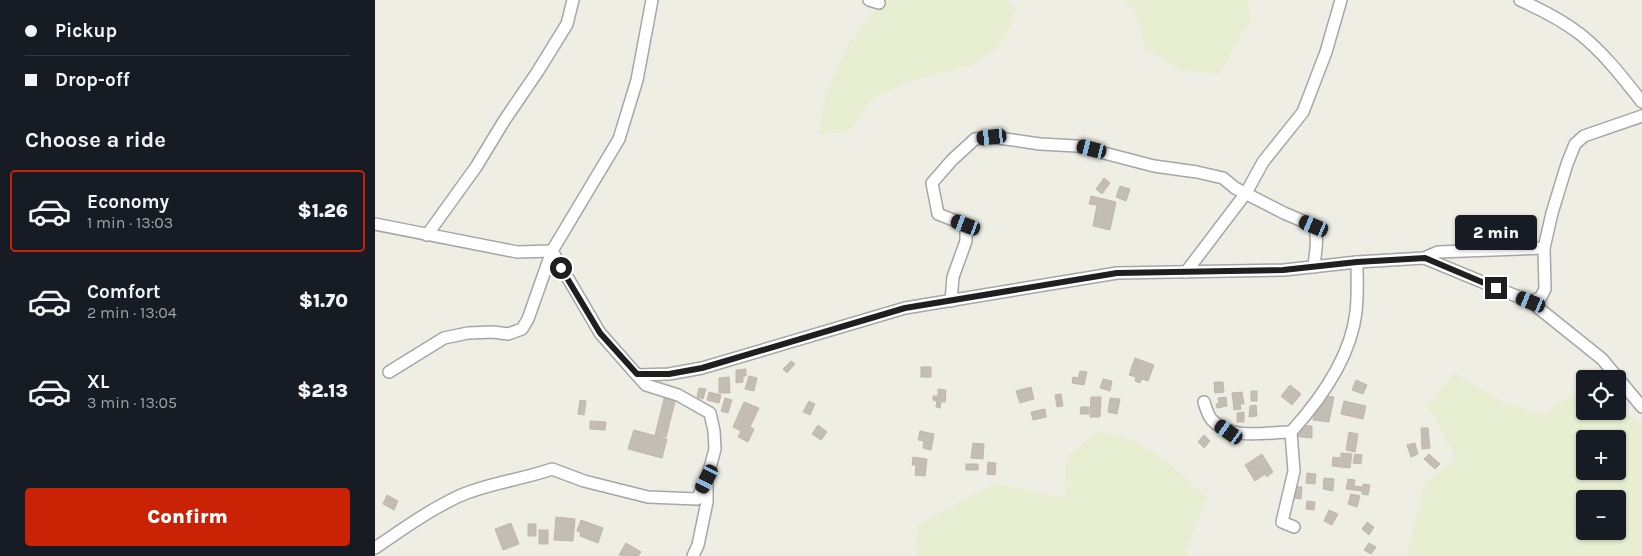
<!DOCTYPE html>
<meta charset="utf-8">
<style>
:root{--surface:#171b24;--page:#20242c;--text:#f1f3f6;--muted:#9ea1a6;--line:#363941;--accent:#c92204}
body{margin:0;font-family:Karla,sans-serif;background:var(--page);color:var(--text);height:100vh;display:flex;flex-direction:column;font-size:19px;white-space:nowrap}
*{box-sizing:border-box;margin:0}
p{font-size:16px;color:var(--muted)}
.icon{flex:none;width:28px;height:28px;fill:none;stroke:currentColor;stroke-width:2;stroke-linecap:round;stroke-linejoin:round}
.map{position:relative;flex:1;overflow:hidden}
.sheet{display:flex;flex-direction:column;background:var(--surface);width:375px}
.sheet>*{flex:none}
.guide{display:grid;align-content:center;height:110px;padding:0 25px;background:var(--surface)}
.buttons{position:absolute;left:1201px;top:370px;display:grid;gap:10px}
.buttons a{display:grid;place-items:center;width:50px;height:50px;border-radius:5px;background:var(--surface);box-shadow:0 1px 4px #0004;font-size:25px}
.end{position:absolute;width:22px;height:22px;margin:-11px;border:6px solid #1f1f1f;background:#fff;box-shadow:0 0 0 2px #fff}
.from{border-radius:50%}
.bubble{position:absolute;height:35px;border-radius:5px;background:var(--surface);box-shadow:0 1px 4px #0004;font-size:16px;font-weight:800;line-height:35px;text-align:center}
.car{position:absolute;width:15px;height:30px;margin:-15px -8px;border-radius:6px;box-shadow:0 0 4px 1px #0007;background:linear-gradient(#222 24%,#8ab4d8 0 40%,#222 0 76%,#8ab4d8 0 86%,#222 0)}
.guide b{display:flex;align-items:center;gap:18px;height:48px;font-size:19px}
.guide b+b{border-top:1px solid var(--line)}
.guide i{width:12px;height:12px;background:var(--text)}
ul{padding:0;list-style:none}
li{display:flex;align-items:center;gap:15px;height:82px;margin:0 10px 8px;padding:0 15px;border:2px solid transparent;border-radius:5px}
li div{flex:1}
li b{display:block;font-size:19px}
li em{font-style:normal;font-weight:800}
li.on{border-color:var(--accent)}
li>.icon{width:45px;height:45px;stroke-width:1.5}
h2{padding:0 25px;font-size:22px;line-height:60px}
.primary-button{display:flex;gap:10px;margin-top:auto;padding:10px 25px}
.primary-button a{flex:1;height:58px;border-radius:5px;background:var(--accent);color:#fff;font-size:20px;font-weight:800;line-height:58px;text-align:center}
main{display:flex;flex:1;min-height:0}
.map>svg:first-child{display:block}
.farmland{fill:#e7eed1;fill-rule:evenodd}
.building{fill:#c4bdb5;stroke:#c1b7a8}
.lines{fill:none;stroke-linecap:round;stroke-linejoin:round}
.minor-casing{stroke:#a6a6a6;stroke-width:14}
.minor{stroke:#fff;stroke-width:11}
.route{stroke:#1f1f1f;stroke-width:6}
</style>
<main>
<section class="sheet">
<div class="guide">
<b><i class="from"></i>Pickup</b>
<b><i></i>Drop-off</b>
</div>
<h2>Choose a ride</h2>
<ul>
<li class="on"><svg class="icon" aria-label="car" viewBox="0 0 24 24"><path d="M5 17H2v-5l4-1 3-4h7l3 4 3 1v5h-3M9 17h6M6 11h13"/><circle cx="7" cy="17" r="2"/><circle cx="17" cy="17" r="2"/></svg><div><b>Economy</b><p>1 min · 13:03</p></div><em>$1.26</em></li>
<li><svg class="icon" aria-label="car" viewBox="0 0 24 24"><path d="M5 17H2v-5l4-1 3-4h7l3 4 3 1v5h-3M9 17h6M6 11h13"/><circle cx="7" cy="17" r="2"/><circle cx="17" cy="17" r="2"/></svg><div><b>Comfort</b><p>2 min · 13:04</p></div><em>$1.70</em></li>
<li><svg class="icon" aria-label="car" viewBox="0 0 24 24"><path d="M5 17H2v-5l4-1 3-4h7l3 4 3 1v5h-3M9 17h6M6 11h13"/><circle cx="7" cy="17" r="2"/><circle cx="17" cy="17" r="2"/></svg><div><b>XL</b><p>3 min · 13:05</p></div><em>$2.13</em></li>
</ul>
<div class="primary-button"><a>Confirm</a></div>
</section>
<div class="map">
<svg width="1267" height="556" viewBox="0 0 1267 556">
<rect width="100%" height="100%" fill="#efeee5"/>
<g class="farmland">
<polygon points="508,0 631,0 641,9 627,44 597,65 535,81 497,99 474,132 444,134 451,93 475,42"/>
<polygon points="748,0 873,0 876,20 844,74 806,71 770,48 760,9"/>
<path d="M1079 373 1129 403 1169 415 1196 394 1210 398V411H1242L1243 409 1249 411 1267 424V556H1032L1049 483 1081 459 1053 406ZM1210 439H1242V471H1210ZM1210 499H1242V531H1210Z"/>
<polygon points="721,432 756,439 800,468 832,497 810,551 818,556 540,556 543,525 620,483 689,498 692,457"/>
</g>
<g class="building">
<polygon points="729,178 735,183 727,194 721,189"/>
<polygon points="745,186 755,189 751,201 741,197"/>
<polygon points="716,196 741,202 735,230 718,226 722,205 714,204"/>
<polygon points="760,358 779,365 773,381 767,379 765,383 760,381 761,377 754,375"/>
<polygon points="416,361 420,364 412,373 408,369"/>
<rect x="546" y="367" width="10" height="10"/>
<polygon points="371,369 371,376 368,376 368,382 361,383 361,370"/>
<polygon points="705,371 712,372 709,385 697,383 698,377 703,378"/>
<polygon points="374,376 382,378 379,391 370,389"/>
<polygon points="354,377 355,393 344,393 344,378"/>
<polygon points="728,379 737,381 735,391 725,388"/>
<polygon points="981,380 992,385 988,394 977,390"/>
<polygon points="839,382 848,382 849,392 840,393"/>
<polygon points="915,385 926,394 917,405 906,396"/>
<polygon points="656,387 659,399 645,403 641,391"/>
<polygon points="324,388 331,389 328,399 322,397"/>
<polygon points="563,389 571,390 570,402 566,402 565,408 561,407 562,401 558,400 558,396 563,396"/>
<rect x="876" y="391" width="6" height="10"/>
<polygon points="334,392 346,395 344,403 332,400"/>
<polygon points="867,392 869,404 865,404 866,409 859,410 857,393"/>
<polygon points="686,394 688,406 682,407 680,395"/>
<polygon points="939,394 959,397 954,422 938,420 941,404 937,403"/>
<polygon points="290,395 301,398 291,437 280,435"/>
<polygon points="716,397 726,397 725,417 715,417"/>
<polygon points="851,397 852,406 842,408 841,404 844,403 843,398"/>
<polygon points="350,398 357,400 353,413 346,411"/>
<polygon points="735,398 745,399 742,414 733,412"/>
<polygon points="205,400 211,401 209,415 203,414"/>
<polygon points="434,401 440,404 435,415 428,412"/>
<polygon points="969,401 991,406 988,419 966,414"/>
<polygon points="369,402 384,408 375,427 379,429 373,442 363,437 366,431 358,427"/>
<polygon points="881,405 882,416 874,417 875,406"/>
<polygon points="706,407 714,407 714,414 705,414"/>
<polygon points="670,409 671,417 658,420 656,412"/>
<polygon points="869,412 869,422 862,422 862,413"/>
<polygon points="215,421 231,422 230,430 215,429"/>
<polygon points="443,425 452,432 446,440 437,434"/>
<polygon points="918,425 937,426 937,438 917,436"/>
<polygon points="1046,428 1053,428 1055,448 1047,449"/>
<polygon points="259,430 292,439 287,458 253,449"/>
<polygon points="545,431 559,434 556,450 548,448 549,441 543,440"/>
<polygon points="974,432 983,434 980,452 971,450"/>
<polygon points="829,435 835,441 829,448 823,442"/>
<polygon points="598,443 609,444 608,459 596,458"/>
<polygon points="1040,443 1043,454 1036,457 1032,445"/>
<polygon points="966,453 977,454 975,468 957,466 958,457 966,458"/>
<polygon points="887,454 898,472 892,477 890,474 880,481 870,465"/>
<polygon points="980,454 987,455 986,464 978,463"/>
<polygon points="1054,454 1065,464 1060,469 1049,459"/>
<polygon points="538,457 552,459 550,476 540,475 541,465 537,465"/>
<polygon points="613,462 621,463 620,475 612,474"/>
<rect x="591" y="464" width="12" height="6"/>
<polygon points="932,473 941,474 940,484 931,483"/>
<polygon points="949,478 959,479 958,491 948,489"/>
<polygon points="973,479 980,480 979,486 988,487 988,484 995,485 993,495 987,494 987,491 971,489"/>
<polygon points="911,486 927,487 926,499 910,497"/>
<polygon points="976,494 985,496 982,507 973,504"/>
<polygon points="12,495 23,501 19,510 8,504"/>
<polygon points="932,501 940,502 939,510 931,509"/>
<polygon points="954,510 963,514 957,525 949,521"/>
<polygon points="181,517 200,519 198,541 179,540"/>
<polygon points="206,520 228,528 223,543 205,536 206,533 202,531"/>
<polygon points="992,522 999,527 994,535 987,529"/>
<polygon points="136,523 144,544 128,550 120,529"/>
<rect x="153" y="524" width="8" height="12"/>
<rect x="164" y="530" width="9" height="14"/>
<polygon points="251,543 266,552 263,556 244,555"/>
<polygon points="994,543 1001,547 996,554 989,550"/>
</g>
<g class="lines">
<defs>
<g id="minor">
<polyline points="494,0 504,3"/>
<path d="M1145 0C1165 9 1187 20 1205 34 1229 53 1248 78 1267 102"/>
<polyline points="0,224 142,252 177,251"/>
<polyline points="52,235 101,167 129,121 163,71 192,24 198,0"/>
<polyline points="177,251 225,333 262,375 294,374 327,368 530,308 742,273 909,270 982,262 1049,258 1156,302 1227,359 1267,407"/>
<polyline points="1049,258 1063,252 1169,248"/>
<polyline points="811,272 871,193 888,162 928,112 951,52 966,0"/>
<path d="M576 301 578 277 591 241V225L563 214 557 183 577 160 600 139 617 137 665 144 702 146 779 166 822 172 848 178 860 188 909 213 939 226C944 238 940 253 939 267"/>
<polyline points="1156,302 1166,297 1170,289 1169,248 1177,213 1192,164 1200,144 1209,136 1267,116"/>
<polyline points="14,372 69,338 93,333 118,332 133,334 147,329 153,319 177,251 244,139 262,80 277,0"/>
<polyline points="262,375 271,385 303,395 335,413 339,431 340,449 332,479 332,502 323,545 318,556"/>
<path d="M829 402C831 408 833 416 837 420 856 441 891 432 916 432"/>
<path d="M919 527 907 522 919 471 916 432C945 400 976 356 981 312 983 295 982 278 982 262"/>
<path d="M0 548C26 530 53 511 82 497 112 483 146 480 177 469L209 481 273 497 322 499 332 479"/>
</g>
</defs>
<use href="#minor" class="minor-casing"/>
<use href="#minor" class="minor"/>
</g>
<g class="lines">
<polyline class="route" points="186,268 225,333 262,374 294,374 327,368 530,308 742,273 908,270 982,262 1050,258 1121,288"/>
</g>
</svg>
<div class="buttons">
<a><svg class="icon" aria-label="locate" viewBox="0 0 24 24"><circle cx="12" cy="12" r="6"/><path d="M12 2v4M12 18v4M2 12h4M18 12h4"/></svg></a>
<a>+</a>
<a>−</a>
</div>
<i class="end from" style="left:186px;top:268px"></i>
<i class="end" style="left:1121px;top:288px"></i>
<div class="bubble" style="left:1080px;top:215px;width:82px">2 min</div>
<i class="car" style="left:617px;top:137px;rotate:264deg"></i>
<i class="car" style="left:717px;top:149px;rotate:284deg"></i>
<i class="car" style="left:591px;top:225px;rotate:291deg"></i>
<i class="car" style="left:939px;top:226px;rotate:293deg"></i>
<i class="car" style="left:1156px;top:302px;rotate:292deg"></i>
<i class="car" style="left:854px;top:432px;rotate:305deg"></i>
<i class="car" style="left:332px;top:479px;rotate:207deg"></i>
</div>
</main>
